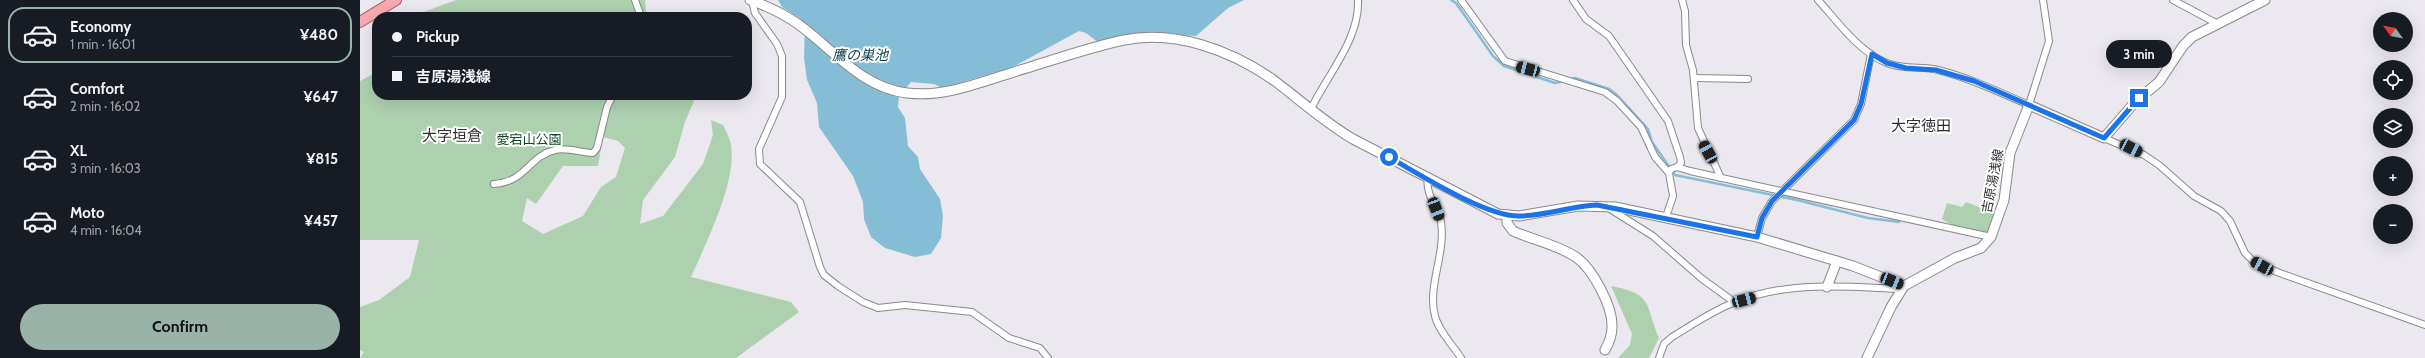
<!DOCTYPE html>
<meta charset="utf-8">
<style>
:root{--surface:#171b24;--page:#242831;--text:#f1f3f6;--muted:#9ea1a6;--line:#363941;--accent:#99b3a9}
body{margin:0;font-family:Cabin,"Noto Sans JP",sans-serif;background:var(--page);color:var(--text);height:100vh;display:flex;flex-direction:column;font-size:15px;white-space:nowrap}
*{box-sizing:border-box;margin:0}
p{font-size:13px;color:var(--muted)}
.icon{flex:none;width:22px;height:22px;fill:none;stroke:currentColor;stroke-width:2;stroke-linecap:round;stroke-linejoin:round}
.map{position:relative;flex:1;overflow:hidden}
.panel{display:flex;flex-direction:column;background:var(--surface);width:360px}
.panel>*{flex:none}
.top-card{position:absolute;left:12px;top:12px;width:380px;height:88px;border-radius:16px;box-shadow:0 4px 16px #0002;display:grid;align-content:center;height:88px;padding:0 20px;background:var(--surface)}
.needle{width:26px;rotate:303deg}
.tools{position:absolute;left:2013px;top:12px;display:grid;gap:8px}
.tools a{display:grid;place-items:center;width:40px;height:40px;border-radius:50%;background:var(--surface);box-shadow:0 4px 16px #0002;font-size:20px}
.end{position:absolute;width:18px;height:18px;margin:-9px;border:5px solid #1a73e8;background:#fff;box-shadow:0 0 0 2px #fff}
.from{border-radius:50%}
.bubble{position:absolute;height:28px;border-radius:14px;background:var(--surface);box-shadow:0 4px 16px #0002;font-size:13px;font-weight:700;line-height:28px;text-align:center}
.car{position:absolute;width:12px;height:24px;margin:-12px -6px;border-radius:5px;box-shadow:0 0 3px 1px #0007;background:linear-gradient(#222 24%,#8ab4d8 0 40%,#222 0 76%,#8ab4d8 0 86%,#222 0)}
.top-card b{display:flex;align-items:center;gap:14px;height:38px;font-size:15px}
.top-card b+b{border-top:1px solid var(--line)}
.top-card i{width:10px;height:10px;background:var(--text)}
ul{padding:7px 0 0;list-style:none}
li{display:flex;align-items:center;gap:12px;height:56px;margin:0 8px 6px;padding:0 12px;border:2px solid transparent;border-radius:16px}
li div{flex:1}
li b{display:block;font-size:15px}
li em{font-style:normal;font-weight:700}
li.current{border-color:var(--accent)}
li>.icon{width:36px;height:36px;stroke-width:1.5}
.primary-button{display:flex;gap:8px;margin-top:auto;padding:8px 20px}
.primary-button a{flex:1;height:46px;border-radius:24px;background:var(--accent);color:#111;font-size:16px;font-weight:700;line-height:46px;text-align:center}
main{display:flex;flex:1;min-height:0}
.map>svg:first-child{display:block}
.green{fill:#add0af;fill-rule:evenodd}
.water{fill:#86bdd6}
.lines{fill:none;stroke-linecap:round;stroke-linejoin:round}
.stream{stroke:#86bdd6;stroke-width:2.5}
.street-casing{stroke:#89888d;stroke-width:8}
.secondary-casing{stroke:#89888d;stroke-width:11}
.primary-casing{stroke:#ac5a60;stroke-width:12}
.street{stroke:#fff;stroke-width:6}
.secondary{stroke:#fff;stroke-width:9}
.primary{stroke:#f6aaaf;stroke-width:10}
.route{stroke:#1a73e8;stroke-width:5}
.labels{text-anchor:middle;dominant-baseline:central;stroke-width:4;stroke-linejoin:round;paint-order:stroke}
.park-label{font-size:13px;fill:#0e4b1c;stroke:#fff}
.street-label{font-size:13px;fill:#2f2e30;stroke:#fff}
.water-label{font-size:14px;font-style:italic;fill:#124052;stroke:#fff}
.quarter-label{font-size:15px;fill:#2f2e30;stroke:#fff}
</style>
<main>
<section class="panel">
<ul>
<li class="current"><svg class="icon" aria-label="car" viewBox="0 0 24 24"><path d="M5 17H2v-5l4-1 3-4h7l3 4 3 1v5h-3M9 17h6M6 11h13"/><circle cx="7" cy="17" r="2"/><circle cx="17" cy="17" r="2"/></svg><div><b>Economy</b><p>1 min · 16:01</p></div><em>¥480</em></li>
<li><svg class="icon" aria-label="car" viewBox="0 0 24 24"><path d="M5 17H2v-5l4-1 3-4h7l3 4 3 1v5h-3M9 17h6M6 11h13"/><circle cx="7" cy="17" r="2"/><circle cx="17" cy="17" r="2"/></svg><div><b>Comfort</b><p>2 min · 16:02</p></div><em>¥647</em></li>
<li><svg class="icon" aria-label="car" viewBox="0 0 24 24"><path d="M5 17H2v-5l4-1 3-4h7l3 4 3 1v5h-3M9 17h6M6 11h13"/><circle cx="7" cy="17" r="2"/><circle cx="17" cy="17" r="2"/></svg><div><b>XL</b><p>3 min · 16:03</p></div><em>¥815</em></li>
<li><svg class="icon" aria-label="car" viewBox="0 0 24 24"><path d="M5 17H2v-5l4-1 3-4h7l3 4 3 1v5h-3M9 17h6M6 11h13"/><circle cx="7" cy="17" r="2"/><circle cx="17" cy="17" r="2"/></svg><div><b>Moto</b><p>4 min · 16:04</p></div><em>¥457</em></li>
</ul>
<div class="primary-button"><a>Confirm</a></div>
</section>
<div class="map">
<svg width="2065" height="358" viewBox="0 0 2065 358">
<rect width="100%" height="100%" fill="#ebe9ef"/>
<g class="green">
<polygon points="96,0 285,0 286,13 284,17 50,17"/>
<path d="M17 72V95H333L334 101 325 122 315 157 283 200 280 224 303 216 343 164 353 135 351 120 363 125C366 131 370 139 371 145 377 182 346 243 331 277L431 302 439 312 376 358H0L4 352 0 350V307L19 300 50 277 59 240H0V81ZM243 137 258 141 265 148 256 177 241 187 223 216 183 234 162 221 167 198 176 204 203 166H238Z"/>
<polygon points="1606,202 1636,214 1627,233 1595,227 1582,219 1587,203 1602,207"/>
<path d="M1251 286C1293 294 1285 303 1299 338L1289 358H1258L1270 345 1272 334Z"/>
</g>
<polygon class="water" points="418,0 884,0 868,8 836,36 799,34 739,43 726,33 719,31 653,67 582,88 574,84 551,82 539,97 538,107 545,118 548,146 558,157 560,169 580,199 583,216 581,238 571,254 555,257 525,248 511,237 504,219 503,202 493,176 459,127 457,103 447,80 444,58 445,26 441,19 422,7"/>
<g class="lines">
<g class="stream">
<polyline points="1091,0 1096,3 1133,56 1144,66 1195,83 1204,81"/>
<polyline points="1210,79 1215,78 1249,89 1257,95 1288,129 1292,142 1315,175 1437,200 1508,218 1539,222"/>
</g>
<defs>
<g id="street">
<polyline points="275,0 281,17"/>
<polyline points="1101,0 1145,61 1245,92 1257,101 1281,127 1295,157 1309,173 1313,196 1306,217"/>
<polyline points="1213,0 1226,19 1249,36 1308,121 1320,157 1321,163 1317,167"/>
<polyline points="1322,0 1325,11 1326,45 1333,70 1338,128 1361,178"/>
<path d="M1458 0C1478 22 1499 52 1527 63 1544 70 1562 66 1578 70 1610 78 1639 92 1669 105L1689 41 1683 0"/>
<polyline points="1813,0 1856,23"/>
<polyline points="392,1 395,13 417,44 422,56 422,97 399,149 400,164 440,202 460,267 464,275 478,286 503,302 518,308 545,305 612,312 649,338 680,348 688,358"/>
<polyline points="1334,78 1388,79"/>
<path d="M951 109C967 75 1000 39 998 0"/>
<polyline points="1744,138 1784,155 1799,165 1834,196 1861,211 1870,221 1885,253 1893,261 1917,272 2065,325"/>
<polyline points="1309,173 1311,169 1317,167 1330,171 1631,237"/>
<path d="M1068 179C1065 194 1078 207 1081 222 1086 254 1067 286 1075 316 1079 332 1093 345 1101 358"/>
<path d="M134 184C166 182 169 156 195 150 208 147 221 153 233 153L237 148 247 107 253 95"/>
<polyline points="1247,207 1293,236 1341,278 1374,302"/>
<polyline points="1397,237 1402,218 1412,201 1494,120 1501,104 1511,54"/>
<path d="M1299 358 1304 344 1312 337C1332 325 1352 311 1373 303 1427 280 1486 287 1542 289"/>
</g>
<g id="secondary">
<path d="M390 0C407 6 424 14 438 24 473 49 502 88 547 93 588 98 628 79 667 68 699 58 731 47 764 40 816 30 870 50 912 79 939 99 964 122 993 139L1138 214 1159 216 1218 206 1255 207 1397 237 1493 266 1544 286"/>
<path d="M1147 215V223L1153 231C1173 240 1198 245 1216 257 1233 269 1253 307 1252 327 1252 335 1249 343 1245 350"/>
<polyline points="1467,287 1477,261"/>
<polyline points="1507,358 1531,307 1544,286 1595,258 1621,248 1631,237 1644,200 1650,153 1669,105 1744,138 1775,102 1799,82 1823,46 1832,37 1905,0"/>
</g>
<polyline id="primary" points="0,22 36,0"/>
</defs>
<use href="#street" class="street-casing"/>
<use href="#secondary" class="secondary-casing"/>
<use href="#primary" class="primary-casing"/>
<use href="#street" class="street"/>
<use href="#secondary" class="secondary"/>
<use href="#primary" class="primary"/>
</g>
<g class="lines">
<path class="route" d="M1029 157C1060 175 1125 216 1159 216 1185 216 1211 206 1237 205L1397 237 1402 218 1412 201 1494 120 1501 104 1512 54 1527 63 1546 68 1576 70 1614 81 1744 138 1779 98"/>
</g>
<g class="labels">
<g class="park-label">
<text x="169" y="139">愛宕山公園</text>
</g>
<g class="street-label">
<text transform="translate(1632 181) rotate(-79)">吉原湯浅線</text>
</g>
<g class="water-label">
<text x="500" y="55">鷹の巣池</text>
</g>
<g class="quarter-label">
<text x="1561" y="126">大字徳田</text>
<text x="92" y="136">大字垣倉</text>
</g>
</g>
</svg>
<div class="tools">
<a><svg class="needle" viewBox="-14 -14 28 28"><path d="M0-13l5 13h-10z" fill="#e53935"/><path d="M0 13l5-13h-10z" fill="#9ea1a6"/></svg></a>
<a><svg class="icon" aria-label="locate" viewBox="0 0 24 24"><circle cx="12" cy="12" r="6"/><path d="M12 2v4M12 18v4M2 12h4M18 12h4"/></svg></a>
<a><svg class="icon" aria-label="layers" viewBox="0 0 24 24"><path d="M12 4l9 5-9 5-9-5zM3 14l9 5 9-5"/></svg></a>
<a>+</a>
<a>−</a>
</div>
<i class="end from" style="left:1029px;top:157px"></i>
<i class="end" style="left:1779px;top:98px"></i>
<div class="bubble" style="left:1746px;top:40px;width:66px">3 min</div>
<i class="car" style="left:1168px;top:69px;rotate:285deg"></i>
<i class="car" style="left:1771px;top:148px;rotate:117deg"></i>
<i class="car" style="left:1348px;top:152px;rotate:331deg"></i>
<i class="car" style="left:1076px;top:209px;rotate:159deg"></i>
<i class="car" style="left:1902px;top:266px;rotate:299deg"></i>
<i class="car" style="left:1532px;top:281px;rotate:112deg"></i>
<i class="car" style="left:1384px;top:300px;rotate:75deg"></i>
<div class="top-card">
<b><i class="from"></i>Pickup</b>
<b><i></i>吉原湯浅線</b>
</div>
</div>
</main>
